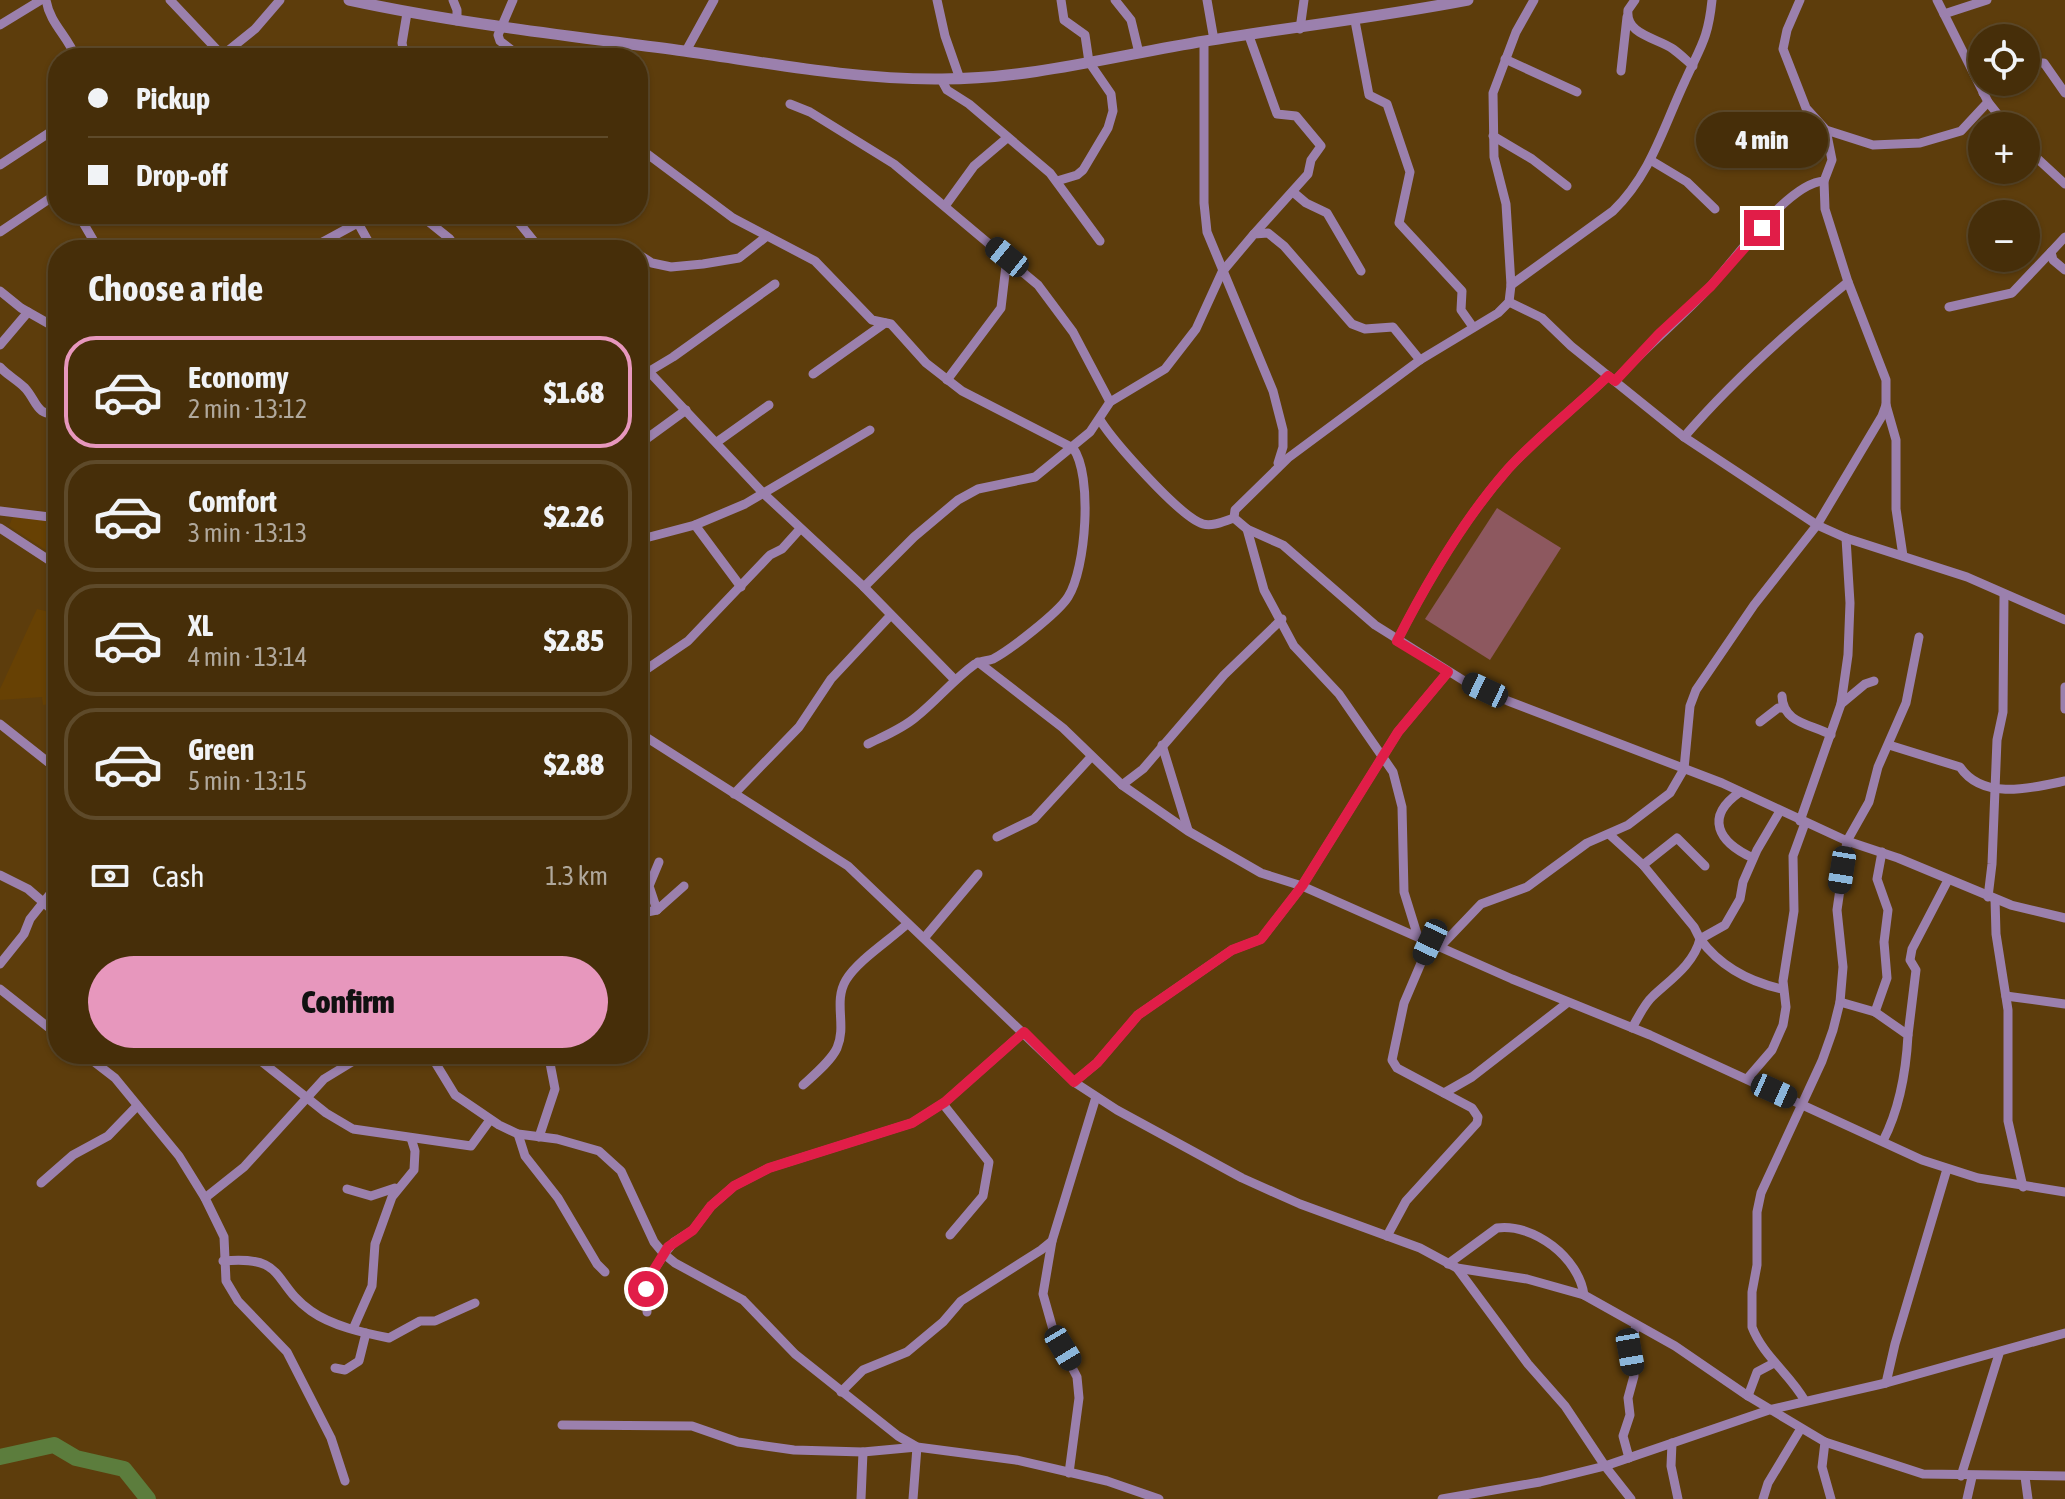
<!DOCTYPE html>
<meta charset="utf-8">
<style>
:root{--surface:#462e09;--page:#503a17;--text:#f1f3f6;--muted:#b0a89c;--line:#5e4a2a;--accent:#e797bd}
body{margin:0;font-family:"Asap Condensed",sans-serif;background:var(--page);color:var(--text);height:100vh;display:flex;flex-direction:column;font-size:30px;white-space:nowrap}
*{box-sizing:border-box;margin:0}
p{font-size:26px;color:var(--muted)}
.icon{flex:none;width:44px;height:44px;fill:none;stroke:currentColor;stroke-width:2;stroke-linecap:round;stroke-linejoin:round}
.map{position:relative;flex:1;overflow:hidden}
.drawer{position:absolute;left:48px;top:240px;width:600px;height:824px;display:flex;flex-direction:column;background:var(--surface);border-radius:32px;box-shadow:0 2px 6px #0004,0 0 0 2px var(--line)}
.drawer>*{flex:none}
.banner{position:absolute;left:48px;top:48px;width:600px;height:176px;border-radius:32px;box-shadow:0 2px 6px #0004,0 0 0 2px var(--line);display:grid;align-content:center;height:176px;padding:0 40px;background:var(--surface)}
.tools{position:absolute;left:1968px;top:24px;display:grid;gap:16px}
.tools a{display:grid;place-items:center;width:72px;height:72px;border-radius:50%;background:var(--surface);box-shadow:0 2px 6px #0004,0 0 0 2px var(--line);font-size:40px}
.end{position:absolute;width:36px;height:36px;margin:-18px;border:10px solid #e11d48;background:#fff;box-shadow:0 0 0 4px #fff}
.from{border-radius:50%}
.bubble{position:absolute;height:56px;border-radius:28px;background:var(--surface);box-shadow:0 2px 6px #0004,0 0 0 2px var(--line);font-size:26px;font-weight:800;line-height:56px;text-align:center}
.car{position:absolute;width:24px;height:48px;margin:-24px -12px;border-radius:10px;box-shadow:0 0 6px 2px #0007;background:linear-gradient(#222 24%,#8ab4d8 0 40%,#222 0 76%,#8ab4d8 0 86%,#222 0)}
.banner b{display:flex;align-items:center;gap:28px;height:76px;font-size:30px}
.banner b+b{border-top:2px solid var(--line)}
.banner i{width:20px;height:20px;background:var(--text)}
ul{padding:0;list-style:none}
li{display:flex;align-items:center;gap:24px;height:112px;margin:0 16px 12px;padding:0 24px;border:4px solid var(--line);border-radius:32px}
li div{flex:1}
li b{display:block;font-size:30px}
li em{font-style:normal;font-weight:800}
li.active{border-color:var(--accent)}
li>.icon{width:72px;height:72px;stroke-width:1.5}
h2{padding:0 40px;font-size:36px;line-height:96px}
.pay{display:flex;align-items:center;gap:20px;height:88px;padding:0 40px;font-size:30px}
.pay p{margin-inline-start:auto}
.action{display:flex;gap:16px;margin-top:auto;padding:16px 40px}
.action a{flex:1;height:92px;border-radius:48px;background:var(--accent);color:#111;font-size:32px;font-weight:800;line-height:92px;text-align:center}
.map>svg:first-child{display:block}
.built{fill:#674104}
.green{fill:#8d585f}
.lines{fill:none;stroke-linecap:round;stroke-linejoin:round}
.river{stroke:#5c7d3d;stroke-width:16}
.minor{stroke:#9b80ad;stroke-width:9}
.tertiary{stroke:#9b80ad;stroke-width:11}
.route{stroke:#e11d48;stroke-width:10}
</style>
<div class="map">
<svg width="2065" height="1499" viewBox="0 0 2065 1499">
<rect width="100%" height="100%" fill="#5d3d0c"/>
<g class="built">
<polygon points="13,516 58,520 58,558 9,526"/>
<polygon points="37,609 58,614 58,703 43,705 42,697 0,700 0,689"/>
</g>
<polygon class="green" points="1497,508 1561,548 1490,660 1425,619"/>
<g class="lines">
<polyline class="river" points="0,1457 54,1445 76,1458 124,1469 148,1499"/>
<g class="minor">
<path d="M46 0C50 24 68 36 76 58"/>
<polyline points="170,0 222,55"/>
<polyline points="453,0 457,10 457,21"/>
<polyline points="513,0 498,35 500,41 522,58"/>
<polyline points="937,0 945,36 960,79"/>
<polyline points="1115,0 1131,20 1139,53"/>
<polyline points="1207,0 1214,40"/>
<polyline points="1534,0 1516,32 1493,93 1494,157 1506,204 1511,285 1509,302 1498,313 1420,360 1288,458 1235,510 1234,518 1247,529 1283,545 1375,625 1466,682 1508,701 1722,783 1847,841 1898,858 2011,905 2065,918"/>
<path d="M1635 0 1628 10C1625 35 1658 38 1673 49 1680 54 1686 60 1693 66"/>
<polyline points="1800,0 1787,30 1783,49 1806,108 1826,130 1873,145 1920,143 1961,131 1988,102"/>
<polyline points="1937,0 1988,102 2007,126"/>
<polyline points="1944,14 1987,0"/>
<polyline points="1355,21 1369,95 1387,104 1410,172 1399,223 1462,291 1461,310 1473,327"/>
<polyline points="0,25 41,0"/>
<polyline points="1300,29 1304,0"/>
<polyline points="1249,36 1277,114 1296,116 1321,146 1311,160 1308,174 1254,234"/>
<polyline points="1204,41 1204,203 1207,232 1273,391 1283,430 1283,447 1278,463"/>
<polyline points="232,49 246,58"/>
<polyline points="686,51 714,0"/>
<polyline points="219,58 255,29 280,0"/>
<polyline points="405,58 402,43 407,13"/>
<polyline points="601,58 615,43"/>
<polyline points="1505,59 1577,92"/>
<polyline points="2026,69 2038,63 2044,63 2065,93"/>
<polyline points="1621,71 1627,17"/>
<polyline points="941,79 947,90 969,104 1050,173 1100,241"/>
<polyline points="1983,93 2002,82"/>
<polyline points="790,104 810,112 894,164 1038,285 1073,332 1110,402"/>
<polyline points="1493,136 1532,159 1567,186"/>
<path d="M638 147 733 218 815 261 872 320 891 324 926 363 962 391 1073 448C1093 475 1086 569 1068 597 1058 613 1010 650 993 659 987 661 981 661 975 664 953 680 937 700 916 717 902 729 884 736 868 744"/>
<polyline points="2026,148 2065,184"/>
<polyline points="1652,161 1687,182 1715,209"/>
<polyline points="0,165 58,127"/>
<polyline points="1057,181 1077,175 1083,170 1108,128 1113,111 1111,94 1089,62 1085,35 1064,20 1061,0"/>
<polyline points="1293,192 1306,203 1327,213 1361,271"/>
<polyline points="945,206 974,166 1007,138"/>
<polyline points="78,214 99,250"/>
<polyline points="353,214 373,250"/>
<polyline points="419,214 450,239 447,250"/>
<polyline points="512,214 541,250"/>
<polyline points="275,215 276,214"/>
<polyline points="0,232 58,193"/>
<polyline points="2065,237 2051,252 2053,260 2065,270"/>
<polyline points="308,250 374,214"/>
<polyline points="638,254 652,263 671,267 703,264 739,258 767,236"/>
<path d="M1511 285 1613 211C1651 174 1663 128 1685 81 1700 47 1708 40 1712 0"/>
<polyline points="0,291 21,308 58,329"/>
<polyline points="1509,302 1542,318 1571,346 1684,437 1817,525 1846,538 1967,577 2065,620"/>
<polyline points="1949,307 2012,293 2051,252"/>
<polyline points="0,345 28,312"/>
<polyline points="638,360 763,493 864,587 955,680"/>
<path d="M0 367C7 375 17 380 25 388 37 401 36 417 58 413"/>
<polyline points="813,374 885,323"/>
<polyline points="638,378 673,357 775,284"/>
<polyline points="947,380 1001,308 1007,257"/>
<path d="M1615 381C1644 348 1678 321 1708 289 1734 262 1787 183 1824 181"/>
<polyline points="1886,405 1896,440 1896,509 1903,556"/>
<path d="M1100 420C1114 442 1180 517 1203 524 1213 527 1224 521 1234 518"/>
<path d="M1684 437C1733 380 1789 330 1848 282"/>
<polyline points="717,442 769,405"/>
<polyline points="638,445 686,410"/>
<polyline points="0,511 58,518"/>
<polyline points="695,525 741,587"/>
<polyline points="0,528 58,566"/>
<polyline points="1247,529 1264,590 1294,646 1339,694 1393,772 1402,807 1404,892 1418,937"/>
<polyline points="638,540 695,525 745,504 870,430"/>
<polyline points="864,587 914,537 958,500 978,489 1035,477 1090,432 1110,402 1165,369 1196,329 1222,272 1254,234 1268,233 1284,246 1352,324 1365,329 1393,327 1420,360"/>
<path d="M1397 641C1428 580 1463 520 1508 469 1538 436 1576 407 1608 376"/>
<polyline points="978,662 1063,728 1122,785 1188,831 1261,873 1302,886 1512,979 1650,1035 1922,1160 1978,1178 2065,1192"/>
<polyline points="638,675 688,641 770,555 782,549 800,529"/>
<polyline points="2065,687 2065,709"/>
<path d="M1782 696C1783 724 1812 724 1831 735"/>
<polyline points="1841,704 1865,684 1874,681"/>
<polyline points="1760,722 1778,708 1782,708"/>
<polyline points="0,724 58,770"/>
<polyline points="638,732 848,866 1074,1082 1117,1110 1242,1178 1300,1204 1420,1248 1457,1268 1527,1279 1584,1295 1675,1346 1748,1396 1825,1442 1923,1474 2065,1476"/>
<polyline points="1162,745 1188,830"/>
<path d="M1889 745 1960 767C1983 801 2032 788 2065 781"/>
<polyline points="1122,785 1143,769 1224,675 1282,619"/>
<path d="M1740 792C1704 817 1718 842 1753 858"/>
<polyline points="734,794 799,727 831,679 890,616"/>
<path d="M1780 811 1757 850 1743 882 1740 899 1725 925 1700 939C1720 966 1750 982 1782 989"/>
<polyline points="1800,821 1841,704 1848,655 1850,603 1846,538"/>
<path d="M1610 835 1643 865 1694 927 1700 939C1694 964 1670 980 1653 996 1644 1004 1638 1018 1632 1028"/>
<polyline points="997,837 1034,819 1091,757"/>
<polyline points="1643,865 1677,838 1705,866"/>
<polyline points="0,875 28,889 58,915"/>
<polyline points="1988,897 1992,864 1997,740 2003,712 2004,595"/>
<polyline points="1995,899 1996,934 2008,1010 2008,1121 2023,1187"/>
<polyline points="657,910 649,886 659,862"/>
<polyline points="638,935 642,913 657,910 684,886"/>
<polyline points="925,937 978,874"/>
<polyline points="1440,947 1481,904 1527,887 1587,843 1628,825 1670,793 1684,769 1690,706 1696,690 1754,605 1817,525 1882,416 1886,405 1886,380 1848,282 1825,209 1824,181 1832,160 1826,130"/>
<polyline points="0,964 24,934 30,919 58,884"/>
<polyline points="0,989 58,1035"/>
<polyline points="2006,996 2065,1004"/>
<path d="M1840 1002 1875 1012 1908 1035C1906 1073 1900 1108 1883 1141"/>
<polyline points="1875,1012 1887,978 1884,942 1888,910 1877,879 1882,852"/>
<polyline points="1908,1035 1916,970 1910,960 1912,949 1948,880"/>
<polyline points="84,1054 115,1078 179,1156 205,1198 224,1237 226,1281 238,1301 287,1352 331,1438 345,1481"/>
<polyline points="252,1054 326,1113 353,1129 471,1146 490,1120"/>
<polyline points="430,1054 455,1095 499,1125 518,1134 557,1139 599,1151 621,1171 654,1242 664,1254 675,1263 743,1300 795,1354 898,1436 917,1447 1016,1460 1107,1481 1159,1499"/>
<polyline points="1747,1079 1772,1050 1783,1025 1786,1007 1783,981 1794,911 1793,856 1805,823"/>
<polyline points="1074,1082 1097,1063 1138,1015 1232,950 1261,939 1302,886 1398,732 1448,672"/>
<path d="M803 1085C814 1075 831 1061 837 1048 847 1025 833 1002 846 980 858 960 890 940 907 924"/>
<polyline points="1444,1093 1472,1077 1567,1003"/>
<polyline points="943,1104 989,1162 983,1196 950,1235"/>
<polyline points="518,1134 525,1156 558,1198 597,1264 605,1272"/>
<polyline points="539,1137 555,1089 549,1058"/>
<polyline points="41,1183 73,1155 108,1136 137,1106"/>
<polyline points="347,1189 371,1196 395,1188"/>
<polyline points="205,1198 244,1167 324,1079 365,1054"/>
<polyline points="1387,1236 1406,1201 1477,1123 1478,1117 1472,1108 1397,1068 1392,1060 1404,1003 1430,942"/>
<polyline points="1052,1241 1043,1294 1054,1333 1077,1377 1079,1398 1069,1473"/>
<path d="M223 1261C288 1255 271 1283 311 1311 332 1326 364 1333 389 1338L420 1321H435L475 1303"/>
<path d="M1448 1264 1497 1228C1534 1223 1579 1258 1584 1295"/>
<polyline points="1457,1268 1528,1364 1565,1406 1605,1466 1631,1499"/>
<polyline points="647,1312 647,1281 664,1254 674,1242 693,1230 711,1206 734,1186 769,1168 912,1123 945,1102 1024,1032"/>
<polyline points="353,1329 372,1286 375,1244 392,1197 414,1170 415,1151 411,1138"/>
<polyline points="335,1368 345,1370 359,1361 366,1333"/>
<polyline points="1886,1383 1895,1344 1947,1169"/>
<polyline points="841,1392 863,1370 907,1352 943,1322 961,1301 1041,1250 1052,1241 1096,1097"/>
<polyline points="1748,1396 1757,1372 1774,1363"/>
<path d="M1805 1401C1790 1374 1763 1356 1752 1327V1292L1757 1265V1212L1761 1193 1822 1061 1833 1030 1840 1002 1843 967 1837 910 1847 841 1869 802 1878 767 1906 703 1919 637"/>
<polyline points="562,1425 692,1426 738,1442 794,1450 863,1452 917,1447 913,1499"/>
<polyline points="1825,1442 1822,1467 1831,1499"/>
<polyline points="1672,1443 1671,1466 1678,1499"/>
<polyline points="1629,1458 1623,1436 1630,1415 1628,1398 1634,1376 1630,1352 1636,1325"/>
<polyline points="1961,1476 1999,1354"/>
<polyline points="2025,1477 2028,1499"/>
<polyline points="861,1499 863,1452"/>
<polyline points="1442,1499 1540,1482 1605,1466 1769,1410 1886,1383 2065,1333"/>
<polyline points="1763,1499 1768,1483 1800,1430"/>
<polyline points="1967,1499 1972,1477"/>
</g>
<path class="tertiary" d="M349 0C460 24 572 36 684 51 769 63 856 80 942 79 1031 79 1118 55 1205 41 1292 27 1380 17 1468 0"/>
</g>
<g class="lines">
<path class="route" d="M646 1289 647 1281 668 1247 693 1230 711 1206 734 1186 769 1168 912 1123 945 1102 1024 1032 1074 1082 1097 1063 1138 1015 1232 950 1261 939 1302 886 1398 732 1448 672 1397 641C1428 580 1463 520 1508 469 1538 436 1576 407 1608 376L1615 381 1659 334 1711 286 1762 228"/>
</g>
</svg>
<div class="tools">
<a><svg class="icon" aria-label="locate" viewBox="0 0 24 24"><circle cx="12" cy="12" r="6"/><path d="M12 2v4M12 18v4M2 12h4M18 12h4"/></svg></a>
<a>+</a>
<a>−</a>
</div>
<i class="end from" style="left:646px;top:1289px"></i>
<i class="end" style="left:1762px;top:228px"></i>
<div class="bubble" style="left:1696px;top:112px;width:132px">4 min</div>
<i class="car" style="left:1007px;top:257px;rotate:309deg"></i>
<i class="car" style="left:1485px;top:690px;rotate:295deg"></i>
<i class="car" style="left:1842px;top:870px;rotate:189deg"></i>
<i class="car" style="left:1430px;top:942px;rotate:205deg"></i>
<i class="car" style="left:1774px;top:1091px;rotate:114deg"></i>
<i class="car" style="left:1063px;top:1348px;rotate:149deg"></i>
<i class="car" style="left:1630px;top:1352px;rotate:170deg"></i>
<div class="banner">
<b><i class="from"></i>Pickup</b>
<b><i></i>Drop-off</b>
</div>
<section class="drawer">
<h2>Choose a ride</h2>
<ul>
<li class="active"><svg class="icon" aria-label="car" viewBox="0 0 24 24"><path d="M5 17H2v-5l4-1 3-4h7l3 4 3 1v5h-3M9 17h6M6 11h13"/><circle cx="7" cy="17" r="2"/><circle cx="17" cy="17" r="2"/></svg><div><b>Economy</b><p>2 min · 13:12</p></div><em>$1.68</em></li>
<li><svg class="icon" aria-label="car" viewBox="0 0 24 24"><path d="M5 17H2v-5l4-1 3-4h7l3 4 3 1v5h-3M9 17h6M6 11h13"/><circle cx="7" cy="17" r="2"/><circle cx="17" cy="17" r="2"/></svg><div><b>Comfort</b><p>3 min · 13:13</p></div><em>$2.26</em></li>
<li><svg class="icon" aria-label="car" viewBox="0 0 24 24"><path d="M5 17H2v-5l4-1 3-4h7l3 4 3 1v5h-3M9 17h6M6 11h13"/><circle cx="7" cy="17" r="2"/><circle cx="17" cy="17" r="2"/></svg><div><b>XL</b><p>4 min · 13:14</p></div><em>$2.85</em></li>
<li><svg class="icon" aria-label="car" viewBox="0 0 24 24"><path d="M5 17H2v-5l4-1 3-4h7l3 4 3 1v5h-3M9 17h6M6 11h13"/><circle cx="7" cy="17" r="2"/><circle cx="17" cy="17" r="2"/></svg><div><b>Green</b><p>5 min · 13:15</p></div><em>$2.88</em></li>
</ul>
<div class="pay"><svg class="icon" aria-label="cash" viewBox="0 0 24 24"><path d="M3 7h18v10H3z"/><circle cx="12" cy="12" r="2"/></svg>Cash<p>1.3 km</p></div>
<div class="action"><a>Confirm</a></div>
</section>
</div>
